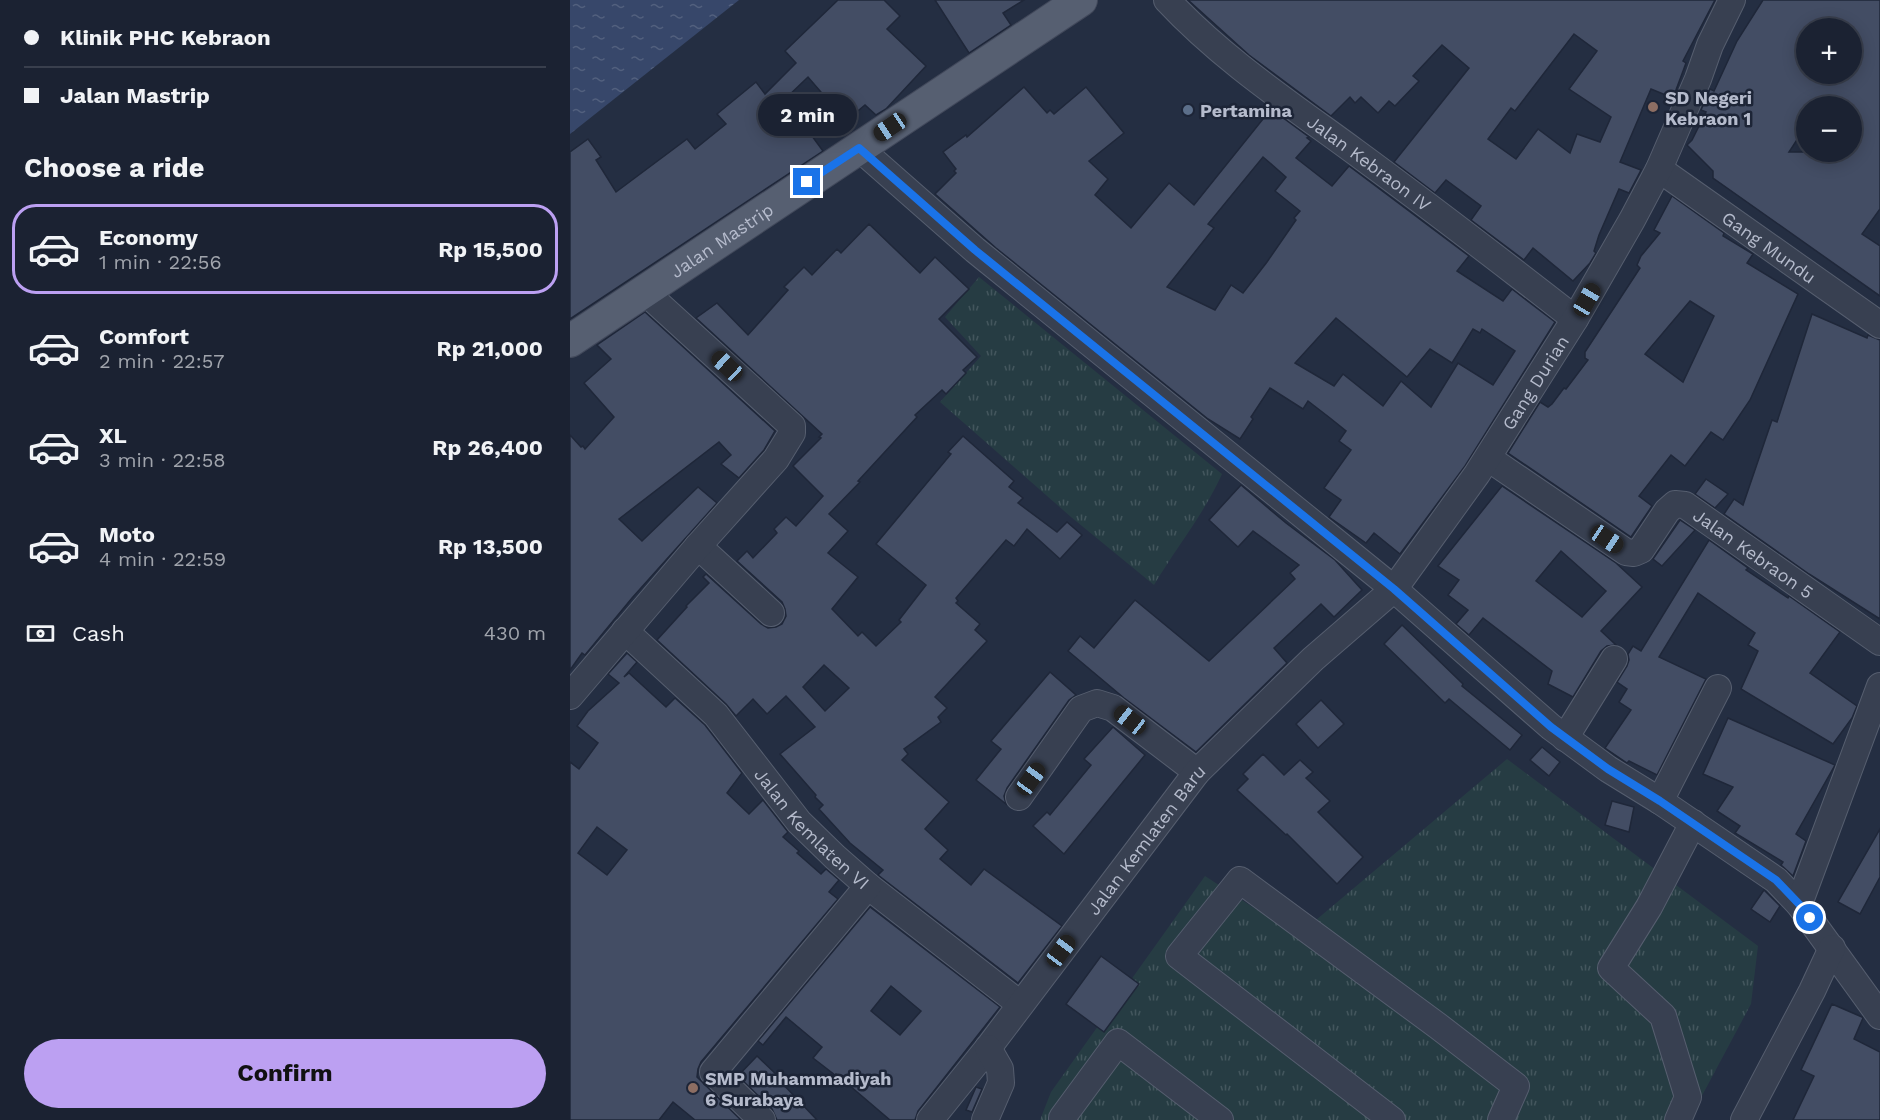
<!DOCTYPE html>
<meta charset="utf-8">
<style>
:root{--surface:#1b2232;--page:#242a3a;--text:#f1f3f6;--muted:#a0a4ac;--line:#393f4d;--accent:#bca0f2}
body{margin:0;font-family:"Work Sans",sans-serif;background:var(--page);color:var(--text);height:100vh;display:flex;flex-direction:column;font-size:22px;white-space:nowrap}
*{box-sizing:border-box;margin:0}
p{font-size:20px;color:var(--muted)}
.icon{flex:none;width:33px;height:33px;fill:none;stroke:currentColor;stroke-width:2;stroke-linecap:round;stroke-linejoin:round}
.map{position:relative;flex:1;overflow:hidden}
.panel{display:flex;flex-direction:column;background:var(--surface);width:570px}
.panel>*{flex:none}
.banner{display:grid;align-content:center;height:132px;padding:0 24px;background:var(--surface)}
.buttons{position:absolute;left:1226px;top:18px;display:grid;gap:12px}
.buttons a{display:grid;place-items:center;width:66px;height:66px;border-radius:50%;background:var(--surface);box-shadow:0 3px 15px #0003,0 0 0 2px var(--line);font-size:30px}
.end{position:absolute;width:27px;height:27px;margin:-14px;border:8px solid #1a73e8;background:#fff;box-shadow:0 0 0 3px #fff}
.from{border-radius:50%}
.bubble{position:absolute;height:42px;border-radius:21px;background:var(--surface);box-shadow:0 3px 15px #0003,0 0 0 2px var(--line);font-size:20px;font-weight:700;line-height:42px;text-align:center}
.car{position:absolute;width:18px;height:36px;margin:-18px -9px;border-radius:8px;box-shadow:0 0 4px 2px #0007;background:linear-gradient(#222 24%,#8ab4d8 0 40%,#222 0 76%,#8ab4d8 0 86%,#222 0)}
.banner b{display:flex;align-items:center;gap:21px;height:57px;font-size:22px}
.banner b+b{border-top:2px solid var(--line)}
.banner i{width:15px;height:15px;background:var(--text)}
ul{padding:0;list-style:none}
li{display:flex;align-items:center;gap:18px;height:90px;margin:0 12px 9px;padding:0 12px;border:3px solid transparent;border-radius:24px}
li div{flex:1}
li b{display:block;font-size:22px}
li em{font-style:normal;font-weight:700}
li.selected{border-color:var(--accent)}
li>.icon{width:54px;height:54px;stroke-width:1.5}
h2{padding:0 24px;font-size:27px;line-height:72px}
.pay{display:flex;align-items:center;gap:15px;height:66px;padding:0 24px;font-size:22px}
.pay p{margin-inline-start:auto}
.cta{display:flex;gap:12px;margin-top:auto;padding:12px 24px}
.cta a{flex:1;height:69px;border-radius:36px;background:var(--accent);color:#111;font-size:24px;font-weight:700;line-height:69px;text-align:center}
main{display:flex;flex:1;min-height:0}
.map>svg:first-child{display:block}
.grass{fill:url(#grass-tufts)}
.water{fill:url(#water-ripples)}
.building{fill:#434d64;stroke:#1f2739;stroke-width:1.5;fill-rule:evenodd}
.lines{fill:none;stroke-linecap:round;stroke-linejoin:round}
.minor-casing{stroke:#565e6f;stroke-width:28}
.major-casing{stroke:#42495b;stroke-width:34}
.minor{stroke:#384051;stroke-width:26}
.major{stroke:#565f71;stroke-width:32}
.route{stroke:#1a73e8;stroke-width:8}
.education-dot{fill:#8d6e63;stroke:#1d2537;stroke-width:2}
.service-dot{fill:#5c6f8a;stroke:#1d2537;stroke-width:2}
.labels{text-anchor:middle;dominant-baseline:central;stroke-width:5;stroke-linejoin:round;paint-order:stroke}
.poi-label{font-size:18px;font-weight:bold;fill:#b5bbcc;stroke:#1d2537;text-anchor:start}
.street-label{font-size:18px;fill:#b5bbcc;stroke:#1d2537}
</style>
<main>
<section class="panel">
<div class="banner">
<b><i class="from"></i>Klinik PHC Kebraon</b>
<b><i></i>Jalan Mastrip</b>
</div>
<h2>Choose a ride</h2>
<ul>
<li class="selected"><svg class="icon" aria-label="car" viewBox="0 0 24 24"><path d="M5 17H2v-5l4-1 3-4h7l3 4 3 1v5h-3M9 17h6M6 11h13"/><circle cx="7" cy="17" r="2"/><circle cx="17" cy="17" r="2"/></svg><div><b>Economy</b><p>1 min · 22:56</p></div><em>Rp 15,500</em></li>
<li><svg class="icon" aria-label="car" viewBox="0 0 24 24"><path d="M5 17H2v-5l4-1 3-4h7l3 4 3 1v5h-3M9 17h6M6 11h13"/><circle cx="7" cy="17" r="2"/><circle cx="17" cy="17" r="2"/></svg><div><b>Comfort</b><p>2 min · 22:57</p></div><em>Rp 21,000</em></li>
<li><svg class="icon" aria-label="car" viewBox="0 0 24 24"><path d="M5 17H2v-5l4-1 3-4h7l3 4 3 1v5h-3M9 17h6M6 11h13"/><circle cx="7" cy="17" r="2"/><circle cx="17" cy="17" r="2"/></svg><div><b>XL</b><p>3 min · 22:58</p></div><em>Rp 26,400</em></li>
<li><svg class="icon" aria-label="car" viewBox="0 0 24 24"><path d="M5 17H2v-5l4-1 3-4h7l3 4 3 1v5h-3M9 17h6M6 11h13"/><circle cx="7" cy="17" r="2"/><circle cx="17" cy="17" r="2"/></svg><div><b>Moto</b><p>4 min · 22:59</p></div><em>Rp 13,500</em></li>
</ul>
<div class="pay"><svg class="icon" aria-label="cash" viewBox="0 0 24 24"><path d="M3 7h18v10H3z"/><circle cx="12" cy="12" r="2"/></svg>Cash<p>430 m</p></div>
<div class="cta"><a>Confirm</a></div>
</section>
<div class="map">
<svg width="1310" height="1120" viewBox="0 0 1310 1120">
<defs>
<pattern id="grass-tufts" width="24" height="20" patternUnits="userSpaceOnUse" patternTransform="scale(1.5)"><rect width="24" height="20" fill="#263c43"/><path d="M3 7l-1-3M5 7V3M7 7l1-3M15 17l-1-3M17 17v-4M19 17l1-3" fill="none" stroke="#43565d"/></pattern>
<pattern id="water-ripples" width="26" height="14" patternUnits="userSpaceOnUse" patternTransform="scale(1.5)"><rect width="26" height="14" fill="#37476a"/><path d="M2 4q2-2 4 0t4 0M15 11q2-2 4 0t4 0" fill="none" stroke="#52607e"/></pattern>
</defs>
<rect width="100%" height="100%" fill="#242e42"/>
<g class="grass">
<path d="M409 277 652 474C634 514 606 548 584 585L501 517 370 402 411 356 375 317Z"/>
<polygon points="937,759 1188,946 1181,1004 1119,1120 470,1120 481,1092 635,876 727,936"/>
</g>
<polygon class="water" points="0,0 169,0 0,134"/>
<g class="building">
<polygon points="268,0 314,0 330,16 317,29 356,66 316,109 306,115 295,105 276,121 238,77 215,99 253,151 0,319 0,152 18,139 31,157 26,160 46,192 117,139 125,149 156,124 147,114 186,82 195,94 226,63 215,51"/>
<polygon points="365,0 454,0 433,13 441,25 399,53"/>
<path d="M618 0H1145L1113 61 1116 63 1103 98 1081 89 1050 162 1071 170 1059 193 1049 189 1029 235 1024 251 1026 253 1020 263 1003 281 963 248 954 260 901 220 911 206 876 180 865 193 824 162 899 68 872 45 843 76 849 81 825 106 819 101 808 113 791 97 785 103 780 97 761 116 679 55ZM1004 34 1027 51 999 89 1041 117 1030 142 1007 134 1000 153 968 129 946 159 918 139 941 108 945 111Z"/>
<path d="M1193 0H1310V209L1292 234 1310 246V296L1143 178V171L1117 145 1122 140 1136 112 1131 110 1140 89 1144 91 1167 41ZM1236 28H1281V74H1236ZM1236 106H1281V152H1219L1236 126Z"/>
<path d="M454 87 477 113 480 110 484 114 516 87 554 133 519 161 538 179 525 195 561 228 599 183 624 205 701 109 739 137 737 138 741 141 726 158 762 186 779 166 899 256 887 271 933 301 942 289 985 322 895 466 830 554 804 533 796 543 759 517 771 500 754 488 781 450 769 441 776 431 760 418 738 401 733 409 700 388 681 417 683 419 670 439 638 419 426 248 365 194 386 173 384 171 386 169 373 152 396 135 397 137ZM693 157 716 177 705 191 730 211 724 218 726 220 697 262 673 293 661 285 645 310 597 287 644 228 638 224ZM766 318 837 377 860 349 882 363 903 329 910 333 912 329 945 351 923 385 888 363 861 407 831 381 813 406 773 374 764 386 725 363Z"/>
<path d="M1102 196 1154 233 1153 236 1183 254 1177 263 1228 294 1180 400 1153 440 1141 432 1115 466 1101 455 1069 496 1082 506 1061 537 938 453 970 402 978 407 982 404 994 388 996 389 1018 360 1015 358V352L1070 268 1067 265 1071 256 1090 233 1084 230ZM1120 301 1144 316 1113 382 1075 354Z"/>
<path d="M299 224 350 273 365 257 399 289 369 319 407 357 393 370 396 373 376 394 372 390 345 415 347 417 288 481 290 482 259 514 278 531 258 553 288 577 262 609 288 636 292 632 306 646 331 622 329 620 356 585 306 544 381 454 378 452 393 436 444 481 439 487 453 498 448 503 487 532 497 522 512 535 490 559 457 529 444 546 436 540 386 598 388 601 386 603 410 624 405 630 417 641 365 697 377 708 368 717 371 722 334 749 338 754 332 760 379 802 355 829 378 850 370 859 401 885 414 869 492 926 448 983 308 875 313 870 280 843 249 809 253 805 245 797 246 795 210 754 245 727 216 696 197 714 183 699 166 716 156 704 87 640 117 607 116 606 139 583 133 577 136 574 191 624 198 628 206 627 212 624 216 616 215 609 212 602 167 561 177 551 183 558 207 533 204 529 216 517 226 526 253 496 223 466 251 438 249 437 252 434 126 318 147 303 178 335 218 290 214 287 234 267 242 275 267 249 271 253ZM254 665 279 688 255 711 233 687Z"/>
<polygon points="75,312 205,431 194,450 169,478 151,464 161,455 149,442 49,519 72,541 128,487 147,503 62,598 15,655 12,653 0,670 0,435 11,447 13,446 15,449 44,417 14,383 41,359 27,345"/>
<polygon points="1242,314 1297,338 1298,335 1310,340 1310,619 1239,574 1154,514 1164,499 1173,505 1202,420 1207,422"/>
<polygon points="1136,479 1158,494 1145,508 1125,494"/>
<polygon points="671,485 716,523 765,560 792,590 764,617 751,604 704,648 717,663 626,752 554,698 498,651 510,636 524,648 565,600 639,661 725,579 720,573 729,565 683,531 668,547 639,520"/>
<path d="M932 486 1046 563 1072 587 1031 631 1046 645 1037 646 1031 651 1003 697 978 684 982 671 913 618 899 635 886 624 898 610 878 595 889 580 868 566ZM991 551 1036 591 1012 617 966 581Z"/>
<polygon points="1110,520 1125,530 1092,566 1083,559"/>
<polygon points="1139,540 1178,568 1176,570 1218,598 1219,596 1270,632 1240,673 1287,706 1282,718 1263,744 1171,689 1188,651 1178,645 1185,633 1128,593 1089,657 1136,679 1087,775 1059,761 1057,763 1035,748 1061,710 1049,702 1057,689 1047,682 1057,666 1059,660 1058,654 1063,646 1071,651"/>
<polygon points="832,625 893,684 892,686 952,735 940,750 879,699 875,703 814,644"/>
<path d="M57 653 67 662 54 677 59 673 96 707 105 698 135 725 172 773 157 793 179 814 193 800 218 832 213 837 229 851 227 853 251 874 256 869 269 880 259 892 268 899 131 1062 128 1069 127 1077 171 1120H125L103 1102 89 1120H0V762L9 769 28 743 7 726 18 711 49 683 38 674ZM27 827 57 850 37 875 8 853Z"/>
<polygon points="480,672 506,695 499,700 437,788 434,796 436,804 406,780 431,749 421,741"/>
<polygon points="751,700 774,724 748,748 726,724"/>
<polygon points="1158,718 1265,765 1226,834 1236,841 1223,876 1211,865 1213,862 1165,833 1170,826 1147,811 1163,787 1133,774"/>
<polygon points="543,727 575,755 494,854 463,826 477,812 480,815 521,765 514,759"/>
<polygon points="972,747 990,762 979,776 960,760"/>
<polygon points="693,754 714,775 730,760 743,772 736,778 760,801 748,812 793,857 767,884 717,834 716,835 667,790 678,779 673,774"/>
<polygon points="1042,801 1064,807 1059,832 1035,825"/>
<polygon points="1310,829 1310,877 1290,914 1268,902"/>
<polygon points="1194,890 1210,906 1200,922 1181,909"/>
<path d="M300 907 430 1007 348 1111 345 1120H320L266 1074 265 1075 243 1058 252 1047 216 1017 193 1045 188 1041ZM321 986 351 1011 330 1035 301 1011Z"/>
<polygon points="531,956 569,984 534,1032 496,1004"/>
<polygon points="1262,1004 1292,1017 1293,1018 1284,1039 1310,1052 1310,1120 1223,1120 1244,1076 1231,1070"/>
<polygon points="187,1056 211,1079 209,1080 247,1120 207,1120 202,1109 168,1076"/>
<polygon points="406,1087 412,1089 402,1112 396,1110"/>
</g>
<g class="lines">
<defs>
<g id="minor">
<path id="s1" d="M597 0C652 59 720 104 784 151 859 206 932 262 1005 319"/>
<polyline points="289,148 405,250 824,589 981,727 1038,769 1090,801 1206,880 1229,904 1310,1016"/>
<path id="s2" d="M1089 169 1310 325"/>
<path id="s3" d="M918 458 1056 552 1064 553 1071 550 1097 511 1105 504 1115 505 1310 642"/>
<polyline points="128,546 201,613"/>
<path id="s4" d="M55 631 146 715 229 822 265 857 298 886 450 1004"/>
<polyline points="0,696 128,546 206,459 222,433 222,426 74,291"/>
<polyline points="995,738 1044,659"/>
<polyline points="449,797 511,709 527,703 543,708 627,772"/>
<polyline points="1090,801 1148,688"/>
<polyline points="1229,904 1310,686"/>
<polyline points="192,1120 143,1072 298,886"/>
<path id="s5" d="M360 1120 418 1048 627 772 743 659 824 589 907 474 1005 319 1062 220 1089 169 1128 79 1140 45 1162 0"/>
<polyline points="415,1120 431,1083 430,1069 418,1048"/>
<polyline points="494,1120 492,1118 548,1042 650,1120"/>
<polyline points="822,1120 609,956 670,880 868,1026 946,1086 931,1120"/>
<polyline points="1108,1120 1118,1097 1093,1016 1041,968 1079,907 1123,823"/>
<polyline points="1174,1120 1242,991 1262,948"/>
</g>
<g id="major">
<path id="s6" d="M0 341 511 0"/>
</g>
</defs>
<use href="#minor" class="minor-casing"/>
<use href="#major" class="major-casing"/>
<use href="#minor" class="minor"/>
<use href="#major" class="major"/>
</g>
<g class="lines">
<polyline class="route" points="237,182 289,148 405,250 824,589 981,727 1038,769 1090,801 1206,880 1229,904 1240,918"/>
</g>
<g class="education-dot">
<circle cx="1083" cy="107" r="6"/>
<circle cx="123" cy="1088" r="6"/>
</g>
<circle class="service-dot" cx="618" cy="110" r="6"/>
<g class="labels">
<g class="poi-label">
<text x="1095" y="97">SD Negeri<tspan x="1095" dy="21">Kebraon 1</tspan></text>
<text x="630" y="110">Pertamina</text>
<text x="135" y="1078">SMP Muhammadiyah<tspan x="135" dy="21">6 Surabaya</tspan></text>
</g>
<g class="street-label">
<text stroke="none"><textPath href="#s1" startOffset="260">Jalan Kebraon IV</textPath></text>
<text stroke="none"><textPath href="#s6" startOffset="182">Jalan Mastrip</textPath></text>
<text stroke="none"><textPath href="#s2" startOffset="135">Gang Mundu</textPath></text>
<text stroke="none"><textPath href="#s5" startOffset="958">Gang Durian</textPath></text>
<text stroke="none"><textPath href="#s3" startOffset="334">Jalan Kebraon 5</textPath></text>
<text stroke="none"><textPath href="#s4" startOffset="273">Jalan Kemlaten VI</textPath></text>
<text stroke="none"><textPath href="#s5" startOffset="354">Jalan Kemlaten Baru</textPath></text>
</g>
</g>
</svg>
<div class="buttons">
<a>+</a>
<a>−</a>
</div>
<i class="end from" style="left:1240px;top:918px"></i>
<i class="end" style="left:237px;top:182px"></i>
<div class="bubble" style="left:188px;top:94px;width:99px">2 min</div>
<i class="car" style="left:320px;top:127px;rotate:236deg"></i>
<i class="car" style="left:1017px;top:300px;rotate:30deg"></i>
<i class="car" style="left:157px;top:366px;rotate:313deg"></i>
<i class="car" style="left:1037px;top:539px;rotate:124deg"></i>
<i class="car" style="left:560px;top:720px;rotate:308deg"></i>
<i class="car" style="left:461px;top:779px;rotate:36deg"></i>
<i class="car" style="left:491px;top:951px;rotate:37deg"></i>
</div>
</main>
